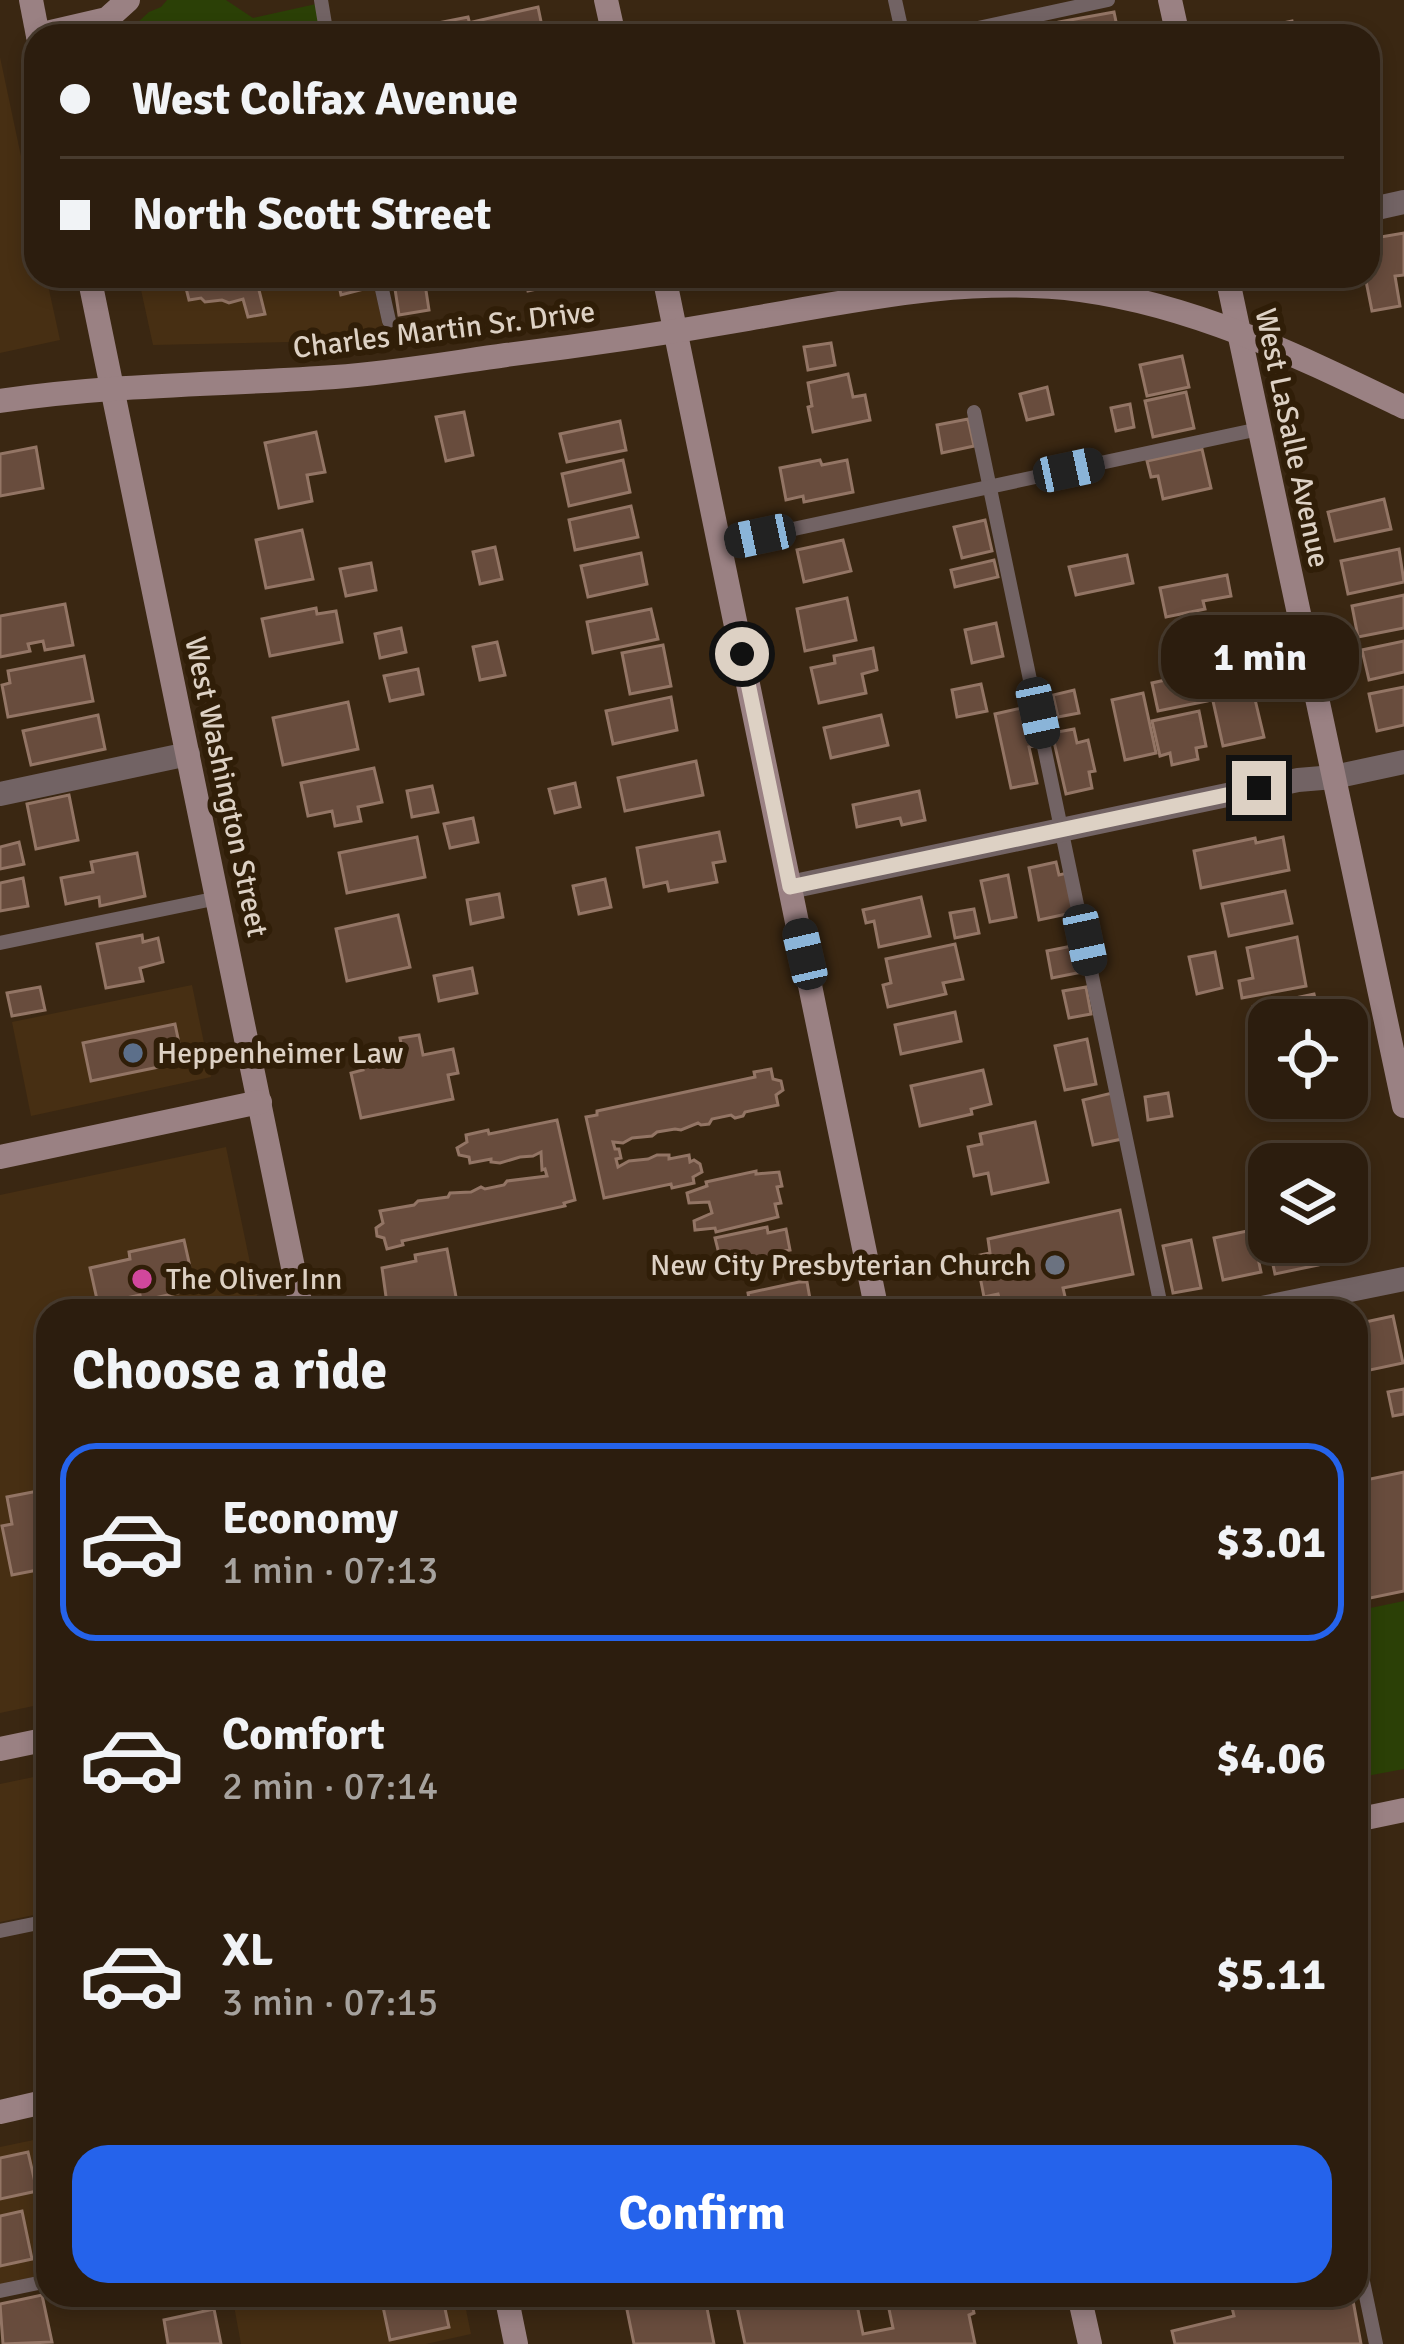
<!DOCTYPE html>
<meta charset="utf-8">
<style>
:root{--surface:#2c1d0e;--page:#342617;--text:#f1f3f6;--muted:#a6a29e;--line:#483b2e;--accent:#2563eb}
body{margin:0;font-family:Signika,sans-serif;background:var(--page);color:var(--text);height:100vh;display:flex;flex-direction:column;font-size:45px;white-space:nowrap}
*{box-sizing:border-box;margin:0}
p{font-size:39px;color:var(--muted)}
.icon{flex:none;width:66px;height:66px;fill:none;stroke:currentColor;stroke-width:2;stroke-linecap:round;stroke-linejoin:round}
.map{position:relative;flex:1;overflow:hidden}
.side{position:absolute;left:36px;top:1299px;width:1332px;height:1008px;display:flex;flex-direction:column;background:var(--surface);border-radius:36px;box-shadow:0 6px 18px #0003,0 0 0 3px var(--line)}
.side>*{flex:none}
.guide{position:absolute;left:24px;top:24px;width:1356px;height:264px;border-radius:36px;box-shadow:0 6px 18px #0003,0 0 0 3px var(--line);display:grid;align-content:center;height:264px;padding:0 36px;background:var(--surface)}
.controls{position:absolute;left:1248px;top:999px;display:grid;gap:24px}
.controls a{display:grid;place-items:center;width:120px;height:120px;border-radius:24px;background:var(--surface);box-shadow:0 6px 18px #0003,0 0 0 3px var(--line);font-size:60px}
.end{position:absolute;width:54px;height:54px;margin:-27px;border:15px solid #ddd1c4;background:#111;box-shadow:0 0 0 6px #111}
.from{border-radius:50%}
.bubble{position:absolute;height:84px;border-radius:36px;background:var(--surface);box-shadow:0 6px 18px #0003,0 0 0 3px var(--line);font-size:39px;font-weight:800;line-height:84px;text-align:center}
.car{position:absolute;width:36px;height:72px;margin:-36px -18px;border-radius:15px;box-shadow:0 0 9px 3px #0007;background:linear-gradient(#222 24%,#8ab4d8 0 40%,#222 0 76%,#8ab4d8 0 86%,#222 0)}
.guide b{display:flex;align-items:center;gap:42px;height:114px;font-size:45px}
.guide b+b{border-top:3px solid var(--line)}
.guide i{width:30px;height:30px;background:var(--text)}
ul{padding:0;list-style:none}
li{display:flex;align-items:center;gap:36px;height:198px;margin:0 24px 18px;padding:0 12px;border:6px solid transparent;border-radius:36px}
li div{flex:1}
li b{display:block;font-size:45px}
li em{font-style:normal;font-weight:800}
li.on{border-color:var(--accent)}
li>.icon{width:108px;height:108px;stroke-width:1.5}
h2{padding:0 36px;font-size:54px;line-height:144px}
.cta{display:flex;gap:24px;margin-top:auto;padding:24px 36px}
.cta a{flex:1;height:138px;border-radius:36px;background:var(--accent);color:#fff;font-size:48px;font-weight:800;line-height:138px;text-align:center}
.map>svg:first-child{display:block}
.built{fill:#472f13}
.green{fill:#2b4006}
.building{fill:#684c3d;stroke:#937565;stroke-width:3}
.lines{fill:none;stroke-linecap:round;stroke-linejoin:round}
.lane{stroke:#726364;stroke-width:14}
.street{stroke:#726364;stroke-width:24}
.secondary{stroke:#9a8183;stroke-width:24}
.route{stroke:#ddd1c4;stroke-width:15}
.service-dot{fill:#5c6f8a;stroke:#301e08;stroke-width:4.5}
.worship-dot{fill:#6b7280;stroke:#301e08;stroke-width:4.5}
.hotel-dot{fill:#d1479c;stroke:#301e08;stroke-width:4.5}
.labels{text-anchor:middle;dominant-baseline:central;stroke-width:12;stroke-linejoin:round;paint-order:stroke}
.street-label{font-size:30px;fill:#ddd1c4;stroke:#301e08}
.poi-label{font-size:30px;fill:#ddd1c4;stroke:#301e08;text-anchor:start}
</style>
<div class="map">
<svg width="1404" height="2344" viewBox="0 0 1404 2344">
<rect width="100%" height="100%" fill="#3a2712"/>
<g class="built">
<polygon points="0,57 36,227 36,276 46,276 60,340 0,353"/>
<polygon points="138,276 372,276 386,340 153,345"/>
<polygon points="192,985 211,1077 31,1116 12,1022"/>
<polygon points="226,1147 260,1311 48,1311 48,1703 0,1713 0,1195"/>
<polygon points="48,1774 48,1912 0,1922 0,1784"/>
<polygon points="48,2137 48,2274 0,2284 0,2147"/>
<polygon points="232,2295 463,2295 471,2334 426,2344 241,2344"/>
</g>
<g class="green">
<polygon points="167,0 226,0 253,18 316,4 322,36 123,36 149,12 161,7"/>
<polygon points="1404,1601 1404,1769 1356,1778 1356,1611"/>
</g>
<g class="building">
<polygon points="538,7 544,36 476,36 472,22"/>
<polygon points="1114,12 1119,36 1061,36 1059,22"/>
<polygon points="468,17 473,36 425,36 423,26"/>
<polygon points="1292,21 1295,36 1227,35"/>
<polygon points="754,29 756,36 715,36"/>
<polygon points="1404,233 1404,275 1395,276 1400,306 1372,311 1365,276 1368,276 1368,250 1377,248 1375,238"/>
<polygon points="183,276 285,276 286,278 258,286 265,314 248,317 243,299 229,303 222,300 205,302 201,298 189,300"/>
<polygon points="337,276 370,276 372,287 341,295"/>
<polygon points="525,276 591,276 591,277 528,291"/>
<polygon points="425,284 429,310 399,315 395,289"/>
<polygon points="831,343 835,365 808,370 804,347"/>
<polygon points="1182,356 1189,387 1147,396 1140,365"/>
<polygon points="848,374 853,397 865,395 870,420 813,432 808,407 812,406 808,383"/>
<polygon points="1047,387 1053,414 1027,420 1020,394"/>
<polygon points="1186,392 1194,428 1153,437 1145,401"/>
<polygon points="1130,404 1134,427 1116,431 1111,408"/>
<polygon points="464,412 473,455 446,461 436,417"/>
<polygon points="968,419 974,446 942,453 937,425"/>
<polygon points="620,421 626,450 567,462 560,434"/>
<polygon points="316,432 325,472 307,475 312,501 279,508 265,443"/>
<polygon points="36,447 43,488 0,496 0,454"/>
<polygon points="1202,449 1211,488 1163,499 1158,476 1151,477 1147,461"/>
<polygon points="623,460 630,492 569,506 562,474"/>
<polygon points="820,460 822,465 847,460 853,492 804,502 803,496 786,500 780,468"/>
<polygon points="1384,499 1391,529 1335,541 1328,512"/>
<polygon points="631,506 638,537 575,550 569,520"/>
<polygon points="985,520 992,551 962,558 954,527"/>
<polygon points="302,530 313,579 266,588 256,540"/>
<polygon points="843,540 851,571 804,582 797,550"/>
<polygon points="495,547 502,579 480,584 473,552"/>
<polygon points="1399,549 1404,582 1348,594 1341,561"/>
<polygon points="641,553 647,584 588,597 581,566"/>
<polygon points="1127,555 1133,583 1076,595 1069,567"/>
<polygon points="994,560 998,577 955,587 951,570"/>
<polygon points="371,563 376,590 346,596 340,569"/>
<polygon points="1227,575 1231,596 1203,601 1205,609 1166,617 1160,588"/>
<polygon points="1404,595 1404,628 1358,637 1352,606"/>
<polygon points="847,598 856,640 805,651 797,609"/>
<polygon points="65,604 73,645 45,650 43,641 28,644 30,651 0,657 0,616"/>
<polygon points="316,608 317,614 336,611 342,642 270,656 262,619"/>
<polygon points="651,609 658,639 593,653 587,622"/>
<polygon points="996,623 1003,656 972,663 965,630"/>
<polygon points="401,628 406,652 380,658 375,634"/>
<polygon points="1244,634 1250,663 1203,672 1197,644"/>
<polygon points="1404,641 1404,672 1369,680 1362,650"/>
<polygon points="497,642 505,675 480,680 473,647"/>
<polygon points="663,645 671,686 630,694 622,653"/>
<polygon points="873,648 877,670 862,674 866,693 819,703 811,668 835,663 834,656"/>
<polygon points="84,656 93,701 8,717 2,685 10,683 8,671"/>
<polygon points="418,669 423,694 390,701 384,676"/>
<polygon points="1201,672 1207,701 1158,711 1152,683"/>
<polygon points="981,684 987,711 957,717 952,690"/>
<polygon points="1404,687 1404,725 1377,731 1369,694"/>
<polygon points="1074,690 1079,713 1058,717 1053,695"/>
<polygon points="1253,691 1264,737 1223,746 1213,701"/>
<polygon points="1143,693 1156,753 1125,760 1112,700"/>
<polygon points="671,697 677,730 613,744 606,711"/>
<polygon points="348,702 358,749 283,765 273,718"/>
<polygon points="1026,707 1034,746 1029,747 1037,783 1011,788 995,714"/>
<polygon points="1199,711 1206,746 1196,748 1198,759 1172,765 1170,753 1160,756 1152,721"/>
<polygon points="98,715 105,749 31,765 23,731"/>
<polygon points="881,715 888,745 831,758 824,728"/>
<polygon points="1074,729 1077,743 1088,740 1095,771 1089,772 1092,788 1066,794 1052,733"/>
<polygon points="696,761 703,795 625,811 618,778"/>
<polygon points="374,768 382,802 358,807 361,821 335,826 332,811 308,816 301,783"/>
<polygon points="575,783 580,807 555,813 549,789"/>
<polygon points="432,786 438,812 412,817 407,791"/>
<polygon points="919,791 925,820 902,825 900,818 857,827 853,805"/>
<polygon points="69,795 78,840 36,849 27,804"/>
<polygon points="473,818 478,842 450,848 444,824"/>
<polygon points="719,832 725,861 713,863 717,882 669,891 667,882 644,887 637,848"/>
<polygon points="417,837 425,877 347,893 339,853"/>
<polygon points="1283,837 1289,870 1201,888 1194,851 1255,838 1256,843"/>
<polygon points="19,842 24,864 0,869 0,847"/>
<polygon points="137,853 145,896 100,906 99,897 66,904 61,878 93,872 91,862"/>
<polygon points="1056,862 1059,875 1067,873 1076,912 1039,920 1029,868"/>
<polygon points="1008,875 1016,917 990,922 981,881"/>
<polygon points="23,878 28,906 0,911 0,883"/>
<polygon points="605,879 611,907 579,914 573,886"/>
<polygon points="1285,891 1292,923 1229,936 1222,904"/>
<polygon points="499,894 503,917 471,924 467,900"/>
<polygon points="921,897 930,936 879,947 874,921 866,923 863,910"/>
<polygon points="974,909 979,933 955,938 950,913"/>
<polygon points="398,915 410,967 347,981 336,929"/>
<polygon points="142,935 143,942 158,938 163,962 140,968 143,981 106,988 97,944"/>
<polygon points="1297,937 1306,986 1242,998 1239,981 1253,978 1247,948"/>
<polygon points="955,944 963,979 943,983 946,994 888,1007 883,985 891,983 886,959"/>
<polygon points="1077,945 1082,972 1052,978 1047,951"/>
<polygon points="1215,952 1222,988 1197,994 1189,957"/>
<polygon points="472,968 477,993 439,1001 434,976"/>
<polygon points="40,987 45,1010 12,1016 7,993"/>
<polygon points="1086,987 1091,1014 1069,1018 1063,991"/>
<polygon points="1314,994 1320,1020 1269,1020 1269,1039 1260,1041 1253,1007"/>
<polygon points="955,1012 961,1041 901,1054 895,1025"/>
<polygon points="175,1024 183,1062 91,1081 83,1043"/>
<polygon points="419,1035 423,1055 453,1049 458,1073 448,1075 453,1099 361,1118 351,1073 363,1070 361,1063 403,1054 400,1038"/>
<polygon points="1087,1039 1096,1084 1065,1090 1055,1046"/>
<polygon points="771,1069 773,1079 781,1081 783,1090 776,1095 778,1105 745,1112 743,1116 735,1118 731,1115 712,1119 709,1124 701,1125 698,1123 681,1130 675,1129 657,1132 652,1136 632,1138 623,1143 613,1142 615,1149 619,1149 621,1158 616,1159 618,1167 629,1161 648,1159 657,1155 669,1155 669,1159 689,1155 690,1162 694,1160 700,1164 702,1172 693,1177 694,1183 672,1188 671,1184 604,1198 586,1117 597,1115 597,1111 755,1077 754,1072"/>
<polygon points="983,1070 991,1104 971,1109 972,1114 920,1126 911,1086"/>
<polygon points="1112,1093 1122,1139 1093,1145 1083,1100"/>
<polygon points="1168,1093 1172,1116 1148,1120 1145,1097"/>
<polygon points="1278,1098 1328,1098 1281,1108"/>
<polygon points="557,1120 575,1200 564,1203 565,1206 402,1241 403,1245 387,1249 384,1238 377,1236 376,1228 383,1223 380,1211 414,1205 418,1201 448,1197 450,1193 471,1192 481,1187 485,1189 504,1185 507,1181 547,1176 545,1169 542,1170 541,1152 533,1156 520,1157 500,1163 491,1162 491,1159 470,1163 469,1157 459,1155 457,1148 467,1142 466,1135 488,1130 489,1134"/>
<polygon points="1035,1122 1048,1182 992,1194 988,1173 974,1176 968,1147 982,1144 980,1134"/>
<polygon points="756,1171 756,1174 779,1172 782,1186 777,1187 781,1203 775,1204 778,1217 716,1232 715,1228 695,1230 694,1221 712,1213 709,1202 689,1203 687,1193 707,1186 706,1182"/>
<polygon points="1120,1210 1133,1274 1063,1288 1067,1305 1037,1311 1006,1311 1004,1301 1000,1301 998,1294 984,1297 976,1256 990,1253 988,1239"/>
<polygon points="1269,1222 1269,1242 1314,1242 1318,1265 1275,1274 1264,1223"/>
<polygon points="767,1227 768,1233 786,1229 790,1250 773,1253 775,1261 735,1269 732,1255 720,1258 715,1238"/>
<polygon points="1252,1230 1261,1272 1223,1280 1214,1238"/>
<polygon points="184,1240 195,1289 141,1301 140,1295 98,1304 90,1268 130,1259 129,1252"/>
<polygon points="1191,1240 1201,1288 1173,1293 1163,1246"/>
<polygon points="447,1249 457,1302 447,1304 448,1311 388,1311 382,1268 416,1261 415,1255"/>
<polygon points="799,1282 807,1282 812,1310 751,1311 748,1293"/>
<polygon points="1393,1316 1403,1363 1356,1373 1356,1324"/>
<polygon points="1404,1389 1404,1414 1393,1416 1388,1392"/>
<polygon points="1404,1472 1404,1591 1356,1601 1356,1482"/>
<polygon points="48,1489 48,1568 12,1575 2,1526 12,1524 7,1497"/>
<polygon points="28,2152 37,2191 0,2199 0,2158"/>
<polygon points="22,2211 32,2259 0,2266 0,2216"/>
<polygon points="42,2295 52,2342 3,2344 0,2304"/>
<polygon points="417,2295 442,2295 449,2327 390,2340 382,2302"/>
<polygon points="624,2295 855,2295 863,2334 893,2328 886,2295 970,2295 974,2313 969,2315 975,2344 745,2344 736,2302 707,2308 714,2344 634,2344"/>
<polygon points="1229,2295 1284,2295 1287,2307 1352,2295 1361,2344 1175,2344 1172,2331 1234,2316"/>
<polygon points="214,2309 221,2344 168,2344 164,2320"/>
</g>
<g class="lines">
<g class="lane">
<polyline points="321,0 327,36"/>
<polyline points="895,0 903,36"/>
<polyline points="941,36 1108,0"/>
<polyline points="379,276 389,321"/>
<polyline points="974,412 1162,1311"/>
<polyline points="719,545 1259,429"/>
<polyline points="0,943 218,898"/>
<polyline points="0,1931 48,1921"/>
<polyline points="1356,2248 1376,2344"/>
<polyline points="0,2291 48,2281"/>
</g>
<g class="street">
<polyline points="1368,210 1404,202"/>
<polyline points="0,794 188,754"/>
<polyline points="790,887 1298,780 1334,777 1404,762"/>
<polyline points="1247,1311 1404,1279"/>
</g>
<g class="secondary">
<polyline points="31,0 38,36"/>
<polyline points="606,0 614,36"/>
<polyline points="1170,0 1178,36"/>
<polyline points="38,35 107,19 128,0"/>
<polyline points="89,276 302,1311"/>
<polyline points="664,276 877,1311"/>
<polyline points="1227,276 1404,1106"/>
<path d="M0 401C111 384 223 385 335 377 392 373 449 363 506 355 587 345 668 333 748 319 856 300 971 275 1081 290 1197 306 1300 357 1404 407"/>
<polyline points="0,1157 260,1102"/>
<polyline points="0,1749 48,1739"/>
<polyline points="1356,1820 1404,1810"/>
<polyline points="0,2112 48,2101"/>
<polyline points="506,2295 516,2344"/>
<polyline points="1079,2295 1090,2344"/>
</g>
</g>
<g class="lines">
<polyline class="route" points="742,654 790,887 1259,788"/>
</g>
<circle class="service-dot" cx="133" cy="1053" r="12"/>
<circle class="worship-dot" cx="1055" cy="1265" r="12"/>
<circle class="hotel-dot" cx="142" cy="1279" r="12"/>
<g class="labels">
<g class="street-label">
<text transform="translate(444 330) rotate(-7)">Charles Martin Sr. Drive</text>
<text transform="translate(1292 438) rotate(78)">West LaSalle Avenue</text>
<text transform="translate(226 787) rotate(78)">West Washington Street</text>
</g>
<g class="poi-label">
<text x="157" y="1053">Heppenheimer Law</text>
<text x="1031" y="1265" text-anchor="end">New City Presbyterian Church</text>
<text x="166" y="1279">The Oliver Inn</text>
</g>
</g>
</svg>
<div class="controls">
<a><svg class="icon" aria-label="locate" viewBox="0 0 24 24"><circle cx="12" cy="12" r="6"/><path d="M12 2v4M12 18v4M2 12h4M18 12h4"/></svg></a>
<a><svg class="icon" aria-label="layers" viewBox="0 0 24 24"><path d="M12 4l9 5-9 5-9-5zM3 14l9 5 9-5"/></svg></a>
</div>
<i class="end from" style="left:742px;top:654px"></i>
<i class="end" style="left:1259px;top:788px"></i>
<div class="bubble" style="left:1161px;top:615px;width:198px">1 min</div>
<i class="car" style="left:1069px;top:470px;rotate:78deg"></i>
<i class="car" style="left:760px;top:536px;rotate:258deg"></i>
<i class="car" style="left:1038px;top:713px;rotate:168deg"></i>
<i class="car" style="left:1085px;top:940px;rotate:168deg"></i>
<i class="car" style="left:805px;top:954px;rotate:347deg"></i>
<div class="guide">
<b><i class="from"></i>West Colfax Avenue</b>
<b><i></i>North Scott Street</b>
</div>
<section class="side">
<h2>Choose a ride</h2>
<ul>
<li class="on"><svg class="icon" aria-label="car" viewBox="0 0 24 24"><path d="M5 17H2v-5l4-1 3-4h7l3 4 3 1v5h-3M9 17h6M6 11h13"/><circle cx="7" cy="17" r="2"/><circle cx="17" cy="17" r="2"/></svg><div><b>Economy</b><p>1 min · 07:13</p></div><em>$3.01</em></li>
<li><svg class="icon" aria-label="car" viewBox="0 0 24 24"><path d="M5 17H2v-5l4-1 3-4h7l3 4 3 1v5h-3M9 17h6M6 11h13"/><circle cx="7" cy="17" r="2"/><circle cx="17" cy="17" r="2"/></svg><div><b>Comfort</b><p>2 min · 07:14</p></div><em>$4.06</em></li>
<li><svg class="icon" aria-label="car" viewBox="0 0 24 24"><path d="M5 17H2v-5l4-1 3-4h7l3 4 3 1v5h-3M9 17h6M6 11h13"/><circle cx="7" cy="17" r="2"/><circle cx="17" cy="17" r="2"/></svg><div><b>XL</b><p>3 min · 07:15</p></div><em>$5.11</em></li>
</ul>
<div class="cta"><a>Confirm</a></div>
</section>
</div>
